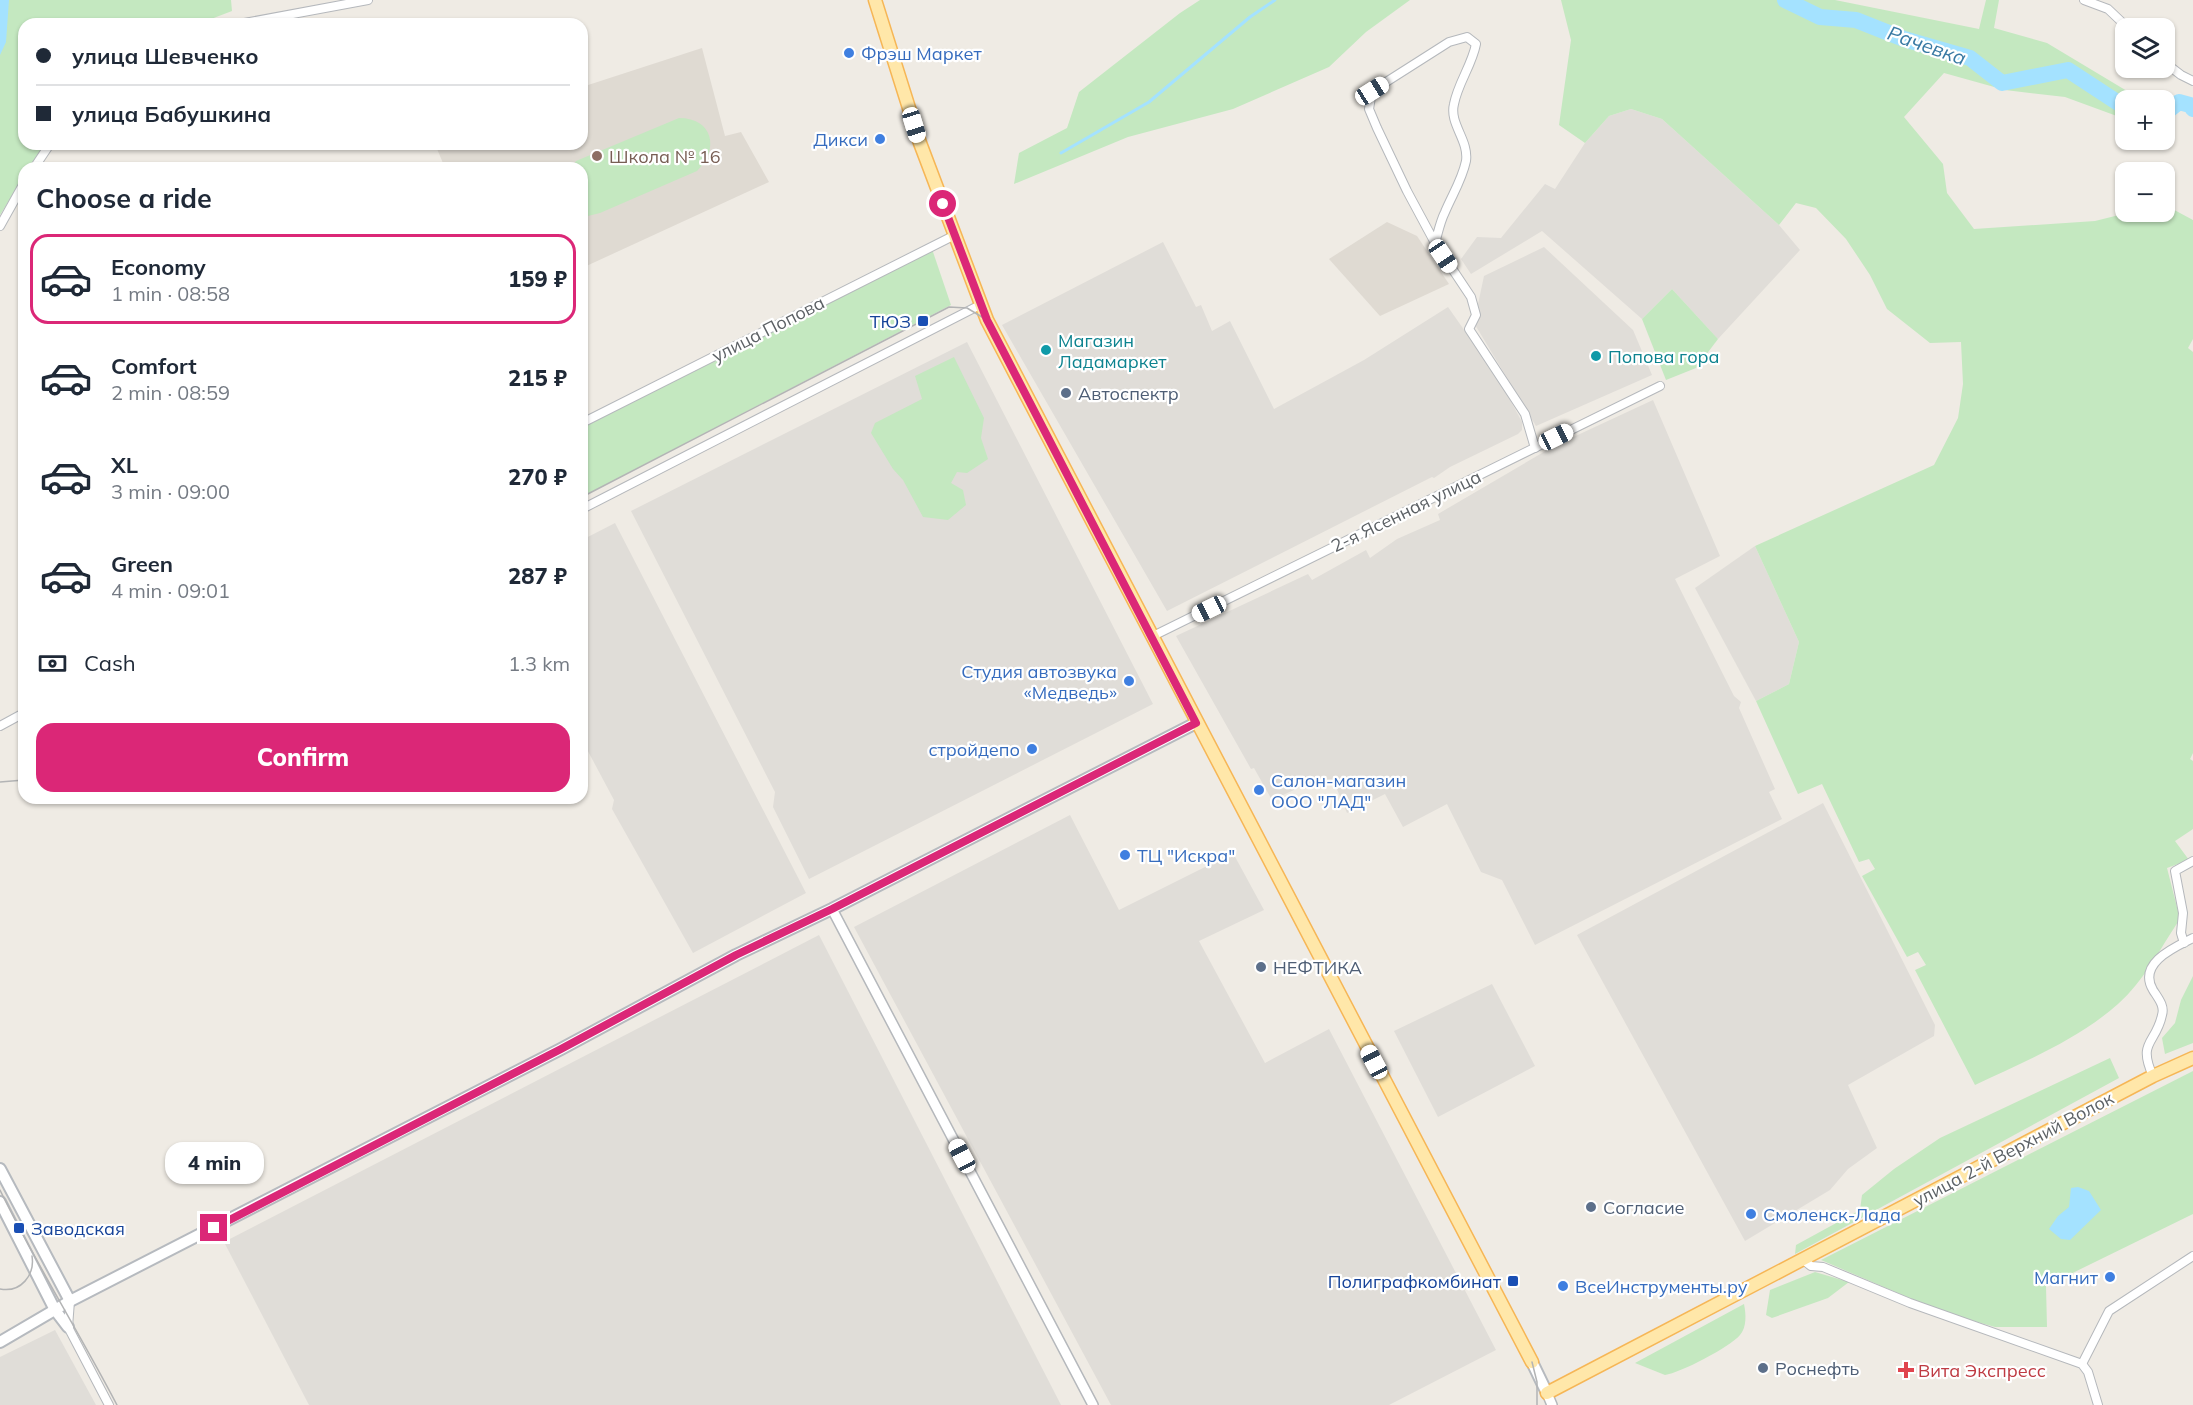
<!DOCTYPE html>
<meta charset="utf-8">
<style>
:root{--surface:#fff;--page:#f2f2f3;--text:#1f2937;--muted:#747a83;--line:#e0e1e3;--accent:#db2777}
body{margin:0;font-family:Mulish,sans-serif;background:var(--page);color:var(--text);height:100vh;display:flex;flex-direction:column;font-size:22px;white-space:nowrap}
*{box-sizing:border-box;margin:0}
p{font-size:20px;color:var(--muted)}
.icon{flex:none;width:33px;height:33px;fill:none;stroke:currentColor;stroke-width:2;stroke-linecap:round;stroke-linejoin:round}
.map{position:relative;flex:1;overflow:hidden}
.sheet{position:absolute;left:18px;top:162px;width:570px;height:642px;display:flex;flex-direction:column;background:var(--surface);border-radius:18px;box-shadow:0 2px 4px #0004}
.sheet>*{flex:none}
.guide{position:absolute;left:18px;top:18px;width:570px;height:132px;border-radius:18px;box-shadow:0 2px 4px #0004;display:grid;align-content:center;height:132px;padding:0 18px;background:var(--surface)}
.fabs{position:absolute;left:2115px;top:18px;display:grid;gap:12px}
.fabs a{display:grid;place-items:center;width:60px;height:60px;border-radius:12px;background:var(--surface);box-shadow:0 2px 4px #0004;font-size:30px}
.end{position:absolute;width:27px;height:27px;margin:-14px;border:8px solid #db2777;background:#fff;box-shadow:0 0 0 3px #fff}
.from{border-radius:50%}
.bubble{position:absolute;height:42px;border-radius:18px;background:var(--surface);box-shadow:0 2px 4px #0004;font-size:20px;font-weight:800;line-height:42px;text-align:center}
.car{position:absolute;width:18px;height:36px;margin:-18px -9px;border-radius:8px;box-shadow:0 0 4px 2px #0007;background:linear-gradient(#fff 24%,#345 0 40%,#fff 0 76%,#345 0 86%,#fff 0)}
.guide b{display:flex;align-items:center;gap:21px;height:57px;font-size:22px}
.guide b+b{border-top:2px solid var(--line)}
.guide i{width:15px;height:15px;background:var(--text)}
ul{padding:0;list-style:none}
li{display:flex;align-items:center;gap:18px;height:90px;margin:0 12px 9px;padding:0 6px;border:3px solid transparent;border-radius:18px}
li div{flex:1}
li b{display:block;font-size:22px}
li em{font-style:normal;font-weight:800}
li.active{border-color:var(--accent)}
li>.icon{width:54px;height:54px;stroke-width:1.5}
h2{padding:0 18px;font-size:27px;line-height:72px}
.pay{display:flex;align-items:center;gap:15px;height:66px;padding:0 18px;font-size:22px}
.pay p{margin-inline-start:auto}
.action{display:flex;gap:12px;margin-top:auto;padding:12px 18px}
.action a{flex:1;height:69px;border-radius:18px;background:var(--accent);color:#fff;font-size:24px;font-weight:800;line-height:69px;text-align:center}
.map>svg:first-child{display:block}
.industrial{fill:#e0ddd8}
.education{fill:#dfdad2}
.green{fill:#c4e8c0}
.water{fill:#a4e2ff}
.lines{fill:none;stroke-linecap:round;stroke-linejoin:round}
.stream{stroke:#a4e2ff;stroke-width:3}
.river{stroke:#a4e2ff;stroke-width:16}
.minor-casing{stroke:#b5b8bc;stroke-width:10}
.tertiary-casing{stroke:#b5b8bc;stroke-width:12}
.secondary-casing{stroke:#b6babf;stroke-width:14}
.primary-casing{stroke:#f6b656;stroke-width:15}
.minor{stroke:#fff;stroke-width:8}
.tertiary{stroke:#fff;stroke-width:9}
.secondary{stroke:#fff;stroke-width:10}
.primary{stroke:#ffe7a9;stroke-width:12}
.tram{stroke:#b3b4b5;stroke-width:1.5}
.route{stroke:#db2777;stroke-width:8}
.shop-dot{fill:#3f7fe0;stroke:#fff;stroke-width:2}
.education-dot{fill:#8d6e63;stroke:#fff;stroke-width:2}
.transit-dot{fill:#1a4fb4;stroke:#fff;stroke-width:2}
.culture-dot{fill:#0f9aa8;stroke:#fff;stroke-width:2}
.service-dot{fill:#5c6f8a;stroke:#fff;stroke-width:2}
.health-dot{fill:#e0444e;stroke:#fff;stroke-width:2}
.labels{text-anchor:middle;dominant-baseline:central;stroke-width:4.5;stroke-linejoin:round;paint-order:stroke}
.shop-label{font-size:18px;fill:#366cbe;stroke:#fff;text-anchor:start}
.education-label{font-size:18px;fill:#785e54;stroke:#fff;text-anchor:start}
.transit-label{font-size:18px;fill:#164399;stroke:#fff;text-anchor:end}
.street-label{font-size:18px;fill:#5c6165;stroke:#fff}
.culture-label{font-size:18px;fill:#0d838f;stroke:#fff;text-anchor:start}
.service-label{font-size:18px;fill:#4e5e75;stroke:#fff;text-anchor:start}
.health-label{font-size:18px;fill:#be3a42;stroke:#fff;text-anchor:start}
.water-label{font-size:20px;font-style:italic;fill:#3879a3;stroke:#fff}
</style>
<div class="map">
<svg width="2193" height="1405" viewBox="0 0 2193 1405">
<rect width="100%" height="100%" fill="#efebe4"/>
<g class="industrial">
<polygon points="1631,109 1662,119 1779,225 1800,250 1718,339 1672,289 1642,319 1542,231 1471,274 1461,259 1477,237 1501,238 1545,184 1555,189 1585,143 1609,116"/>
<polygon points="1163,242 1196,307 1201,305 1212,331 1230,321 1274,409 1364,360 1448,307 1500,381 1522,422 1522,430 1518,434 1450,467 1434,478 1432,477 1167,611 1002,325"/>
<polygon points="1544,247 1633,330 1652,375 1536,426 1474,323 1484,276"/>
<polygon points="967,342 1153,704 809,879 773,807 775,792 631,511"/>
<polygon points="1653,400 1720,556 1675,579 1734,696 1741,702 1739,708 1775,789 1769,792 1782,819 1535,945 1502,880 1481,872 1447,804 1403,827 1385,794 1347,813 1336,787 1323,780 1318,779 1272,800 1254,768 1251,769 1176,636 1308,574 1312,580 1366,550 1370,558 1397,539 1440,520 1438,514 1554,446"/>
<polygon points="615,523 806,893 693,953 612,809 614,800 582,740 582,540"/>
<polygon points="1755,546 1799,642 1789,684 1756,701 1695,588"/>
<polygon points="1823,803 1935,1025 1934,1036 1848,1085 1877,1148 1848,1169 1830,1190 1745,1241 1577,935"/>
<polygon points="1070,815 1119,910 1233,853 1264,910 1199,941 1265,1063 1329,1029 1496,1350 1389,1405 1111,1405 854,927"/>
<polygon points="819,935 1061,1405 309,1405 224,1242"/>
<polygon points="1492,984 1535,1066 1438,1117 1394,1031"/>
<polygon points="55,1330 96,1405 0,1405 0,1357"/>
</g>
<g class="education">
<polygon points="702,48 725,136 741,132 769,182 582,268 582,168 445,168 435,144 582,144 582,87"/>
<polygon points="1387,222 1417,236 1449,284 1380,316 1329,259"/>
</g>
<g class="green">
<polygon points="0,0 231,0 232,11 198,24 24,24 24,144 45,144 29,168 24,168 24,176 0,215"/>
<polygon points="1200,0 1410,0 1366,32 1329,67 1233,109 1128,137 1014,184 1019,153 1067,128 1079,92 1180,13"/>
<path d="M1561 0H1835L1979 29 1986 0H1999L1994 28 2047 43 2142 100H2126L2125 119 2065 97 2005 90 1944 73 1904 117 1943 164 1947 193 1974 229 2095 221 2131 212H2164L2165 205 2193 220V339L2188 348 2193 352V753L2190 759 2193 761V829L2175 841 2189 860 2167 868 2180 919C2161 947 2144 981 2118 1004 2076 1041 2025 1061 1975 1085L1915 970 1926 965 1918 952 1907 957 1862 876 1875 869 1869 859 1859 862 1822 784 1798 794 1756 701 1789 684 1799 642 1755 546 1934 465 1958 418 1963 384 1961 342 1930 343 1887 309 1870 275 1846 239 1816 208 1796 203 1779 225 1662 119 1631 109 1609 116 1585 143 1559 125 1571 40Z"/>
<path d="M679 118C713 118 720 149 697 171L600 213 588 216 582 214V168H571L576 161Z"/>
<polygon points="932,249 951,305 582,497 582,424"/>
<polygon points="1672,289 1718,339 1696,368 1666,380 1642,319"/>
<polygon points="954,357 984,418 981,438 988,459 967,473 957,472 951,483 963,490 966,505 948,520 923,517 903,480 893,469 871,433 875,423 922,399 915,376"/>
<polygon points="2193,976 2193,1043 2165,1054 2162,1038 2175,1023 2181,1000"/>
<polygon points="2110,1058 2119,1078 1795,1254 1796,1245 1860,1210 1862,1195 1894,1169 1940,1138"/>
<polygon points="2193,1071 2193,1214 2046,1286 2047,1327 1995,1327 1942,1312 1821,1260"/>
<polygon points="1815,1272 1849,1282 1828,1298 1772,1318 1766,1315 1770,1290"/>
<path d="M1744 1304C1746 1314 1747 1327 1740 1335 1730 1347 1680 1373 1665 1375L1635 1363Z"/>
</g>
<g class="water">
<polygon points="0,0 9,0 6,42 0,55"/>
<polygon points="2078,1187 2089,1191 2101,1210 2070,1240 2061,1239 2049,1229 2058,1216 2069,1207 2071,1188"/>
</g>
<g class="lines">
<polyline class="stream" points="1061,153 1149,102 1250,17 1275,0"/>
<g class="river">
<polyline points="1785,0 1820,17 1856,20 1904,39 1970,58 2002,83 2068,70 2126,108"/>
<polyline points="2164,114 2179,102 2190,105 2193,109"/>
</g>
<defs>
<g id="minor">
<polyline points="2084,0 2108,9 2128,28"/>
<polyline points="239,24 368,0"/>
<polyline points="2164,62 2181,75 2193,81"/>
<polyline points="34,168 50,144"/>
<polyline points="0,226 24,183"/>
<path d="M1435 243 1407 191 1377 128 1369 109 1372 91 1449 42 1467 37 1476 44C1472 65 1458 83 1454 104 1449 124 1469 140 1466 161 1462 180 1452 195 1445 212 1440 222 1438 233 1435 243L1471 297 1476 315 1469 329 1525 414 1535 448"/>
<polyline points="582,423 955,235"/>
<polyline points="582,509 980,305"/>
<polyline points="1151,637 1660,386"/>
<polyline points="0,726 24,713"/>
<polyline points="2184,943 2181,933 2183,913 2175,871 2193,861"/>
<path d="M2153 1076C2137 1041 2156 1044 2162 1015 2165 1006 2158 998 2153 990 2137 963 2175 947 2193 938"/>
<polyline points="1802,1259 1811,1266 1823,1267 1910,1303 2082,1364 2088,1372 2098,1405"/>
<polyline points="70,1301 68,1327 109,1405"/>
<polyline points="2082,1364 2109,1311 2193,1256"/>
</g>
<g id="tertiary">
<polyline points="832,909 1093,1405"/>
<polyline points="1547,1393 1552,1405"/>
</g>
<g id="secondary">
<polyline points="0,1169 70,1301"/>
<polyline points="0,1202 55,1310 68,1327"/>
<polyline points="0,1342 70,1301 561,1049 736,955 832,909 1196,723"/>
<polyline points="1532,1362 1547,1393"/>
</g>
<g id="primary">
<polyline points="875,0 920,143 987,320 1532,1362"/>
<polyline points="1547,1393 2153,1076 2193,1058"/>
</g>
</defs>
<use href="#minor" class="minor-casing"/>
<use href="#tertiary" class="tertiary-casing"/>
<use href="#secondary" class="secondary-casing"/>
<use href="#primary" class="primary-casing"/>
<use href="#minor" class="minor"/>
<use href="#tertiary" class="tertiary"/>
<use href="#secondary" class="secondary"/>
<use href="#primary" class="primary"/>
<g class="tram">
<polyline points="582,497 949,307 967,308 987,320"/>
<polyline points="0,782 24,780"/>
<path d="M0 1190C36 1264 79 1332 117 1405"/>
<path d="M0 1289C21 1293 35 1275 32 1256"/>
<polyline points="1532,1362 1537,1382 1537,1405"/>
</g>
</g>
<g class="lines">
<polyline class="route" points="214,1228 561,1049 736,955 832,909 1196,723 987,320 943,204"/>
</g>
<g class="shop-dot">
<circle cx="849" cy="53" r="6"/>
<circle cx="880" cy="139" r="6"/>
<circle cx="1129" cy="681" r="6"/>
<circle cx="1032" cy="749" r="6"/>
<circle cx="1259" cy="790" r="6"/>
<circle cx="1125" cy="855" r="6"/>
<circle cx="1751" cy="1214" r="6"/>
<circle cx="2110" cy="1277" r="6"/>
<circle cx="1563" cy="1286" r="6"/>
</g>
<circle class="education-dot" cx="597" cy="156" r="6"/>
<g class="transit-dot">
<rect x="917" y="315" width="12" height="12" rx="3"/>
<rect x="13" y="1222" width="12" height="12" rx="3"/>
<rect x="1507" y="1275" width="12" height="12" rx="3"/>
</g>
<g class="culture-dot">
<circle cx="1046" cy="350" r="6"/>
<circle cx="1596" cy="356" r="6"/>
</g>
<g class="service-dot">
<circle cx="1066" cy="393" r="6"/>
<circle cx="1261" cy="967" r="6"/>
<circle cx="1591" cy="1207" r="6"/>
<circle cx="1763" cy="1368" r="6"/>
</g>
<path class="health-dot" d="M1903 1361h6v6h6v6h-6v6h-6v-6h-6v-6h6z"/>
<g class="labels">
<g class="shop-label">
<text x="861" y="53">Фрэш Маркет</text>
<text x="868" y="139" text-anchor="end">Дикси</text>
<text x="1117" y="671" text-anchor="end">Студия автозвука<tspan x="1117" dy="21">«Медведь»</tspan></text>
<text x="1020" y="749" text-anchor="end">стройдепо</text>
<text x="1271" y="780">Салон-магазин<tspan x="1271" dy="21">ООО "ЛАД"</tspan></text>
<text x="1137" y="855">ТЦ "Искра"</text>
<text x="1763" y="1214">Смоленск-Лада</text>
<text x="2098" y="1277" text-anchor="end">Магнит</text>
<text x="1575" y="1286">ВсеИнструменты.ру</text>
</g>
<g class="education-label">
<text x="609" y="156">Школа № 16</text>
</g>
<g class="transit-label">
<text x="911" y="321">ТЮЗ</text>
<text x="31" y="1228" text-anchor="start">Заводская</text>
<text x="1501" y="1281">Полиграфкомбинат</text>
</g>
<g class="street-label">
<text transform="translate(768 329) rotate(-27)">улица Попова</text>
<text transform="translate(1406 511) rotate(-26)">2-я Ясенная улица</text>
<text transform="translate(2013 1149) rotate(-28)">улица 2-й Верхний Волок</text>
</g>
<g class="culture-label">
<text x="1058" y="340">Магазин<tspan x="1058" dy="21">Ладамаркет</tspan></text>
<text x="1608" y="356">Попова гора</text>
</g>
<g class="service-label">
<text x="1078" y="393">Автоспектр</text>
<text x="1273" y="967">НЕФТИКА</text>
<text x="1603" y="1207">Согласие</text>
<text x="1775" y="1368">Роснефть</text>
</g>
<g class="health-label">
<text x="1918" y="1370">Вита Экспресс</text>
</g>
<g class="water-label">
<text transform="translate(1927 45) rotate(19)">Рачевка</text>
</g>
</g>
</svg>
<div class="fabs">
<a><svg class="icon" aria-label="layers" viewBox="0 0 24 24"><path d="M12 4l9 5-9 5-9-5zM3 14l9 5 9-5"/></svg></a>
<a>+</a>
<a>−</a>
</div>
<i class="end from" style="left:943px;top:204px"></i>
<i class="end" style="left:214px;top:1228px"></i>
<div class="bubble" style="left:165px;top:1142px;width:99px">4 min</div>
<i class="car" style="left:1372px;top:91px;rotate:58deg"></i>
<i class="car" style="left:914px;top:125px;rotate:163deg"></i>
<i class="car" style="left:1443px;top:256px;rotate:146deg"></i>
<i class="car" style="left:1556px;top:437px;rotate:64deg"></i>
<i class="car" style="left:1209px;top:609px;rotate:244deg"></i>
<i class="car" style="left:1374px;top:1062px;rotate:332deg"></i>
<i class="car" style="left:962px;top:1156px;rotate:332deg"></i>
<div class="guide">
<b><i class="from"></i>улица Шевченко</b>
<b><i></i>улица Бабушкина</b>
</div>
<section class="sheet">
<h2>Choose a ride</h2>
<ul>
<li class="active"><svg class="icon" aria-label="car" viewBox="0 0 24 24"><path d="M5 17H2v-5l4-1 3-4h7l3 4 3 1v5h-3M9 17h6M6 11h13"/><circle cx="7" cy="17" r="2"/><circle cx="17" cy="17" r="2"/></svg><div><b>Economy</b><p>1 min · 08:58</p></div><em>159 ₽</em></li>
<li><svg class="icon" aria-label="car" viewBox="0 0 24 24"><path d="M5 17H2v-5l4-1 3-4h7l3 4 3 1v5h-3M9 17h6M6 11h13"/><circle cx="7" cy="17" r="2"/><circle cx="17" cy="17" r="2"/></svg><div><b>Comfort</b><p>2 min · 08:59</p></div><em>215 ₽</em></li>
<li><svg class="icon" aria-label="car" viewBox="0 0 24 24"><path d="M5 17H2v-5l4-1 3-4h7l3 4 3 1v5h-3M9 17h6M6 11h13"/><circle cx="7" cy="17" r="2"/><circle cx="17" cy="17" r="2"/></svg><div><b>XL</b><p>3 min · 09:00</p></div><em>270 ₽</em></li>
<li><svg class="icon" aria-label="car" viewBox="0 0 24 24"><path d="M5 17H2v-5l4-1 3-4h7l3 4 3 1v5h-3M9 17h6M6 11h13"/><circle cx="7" cy="17" r="2"/><circle cx="17" cy="17" r="2"/></svg><div><b>Green</b><p>4 min · 09:01</p></div><em>287 ₽</em></li>
</ul>
<div class="pay"><svg class="icon" aria-label="cash" viewBox="0 0 24 24"><path d="M3 7h18v10H3z"/><circle cx="12" cy="12" r="2"/></svg>Cash<p>1.3 km</p></div>
<div class="action"><a>Confirm</a></div>
</section>
</div>
